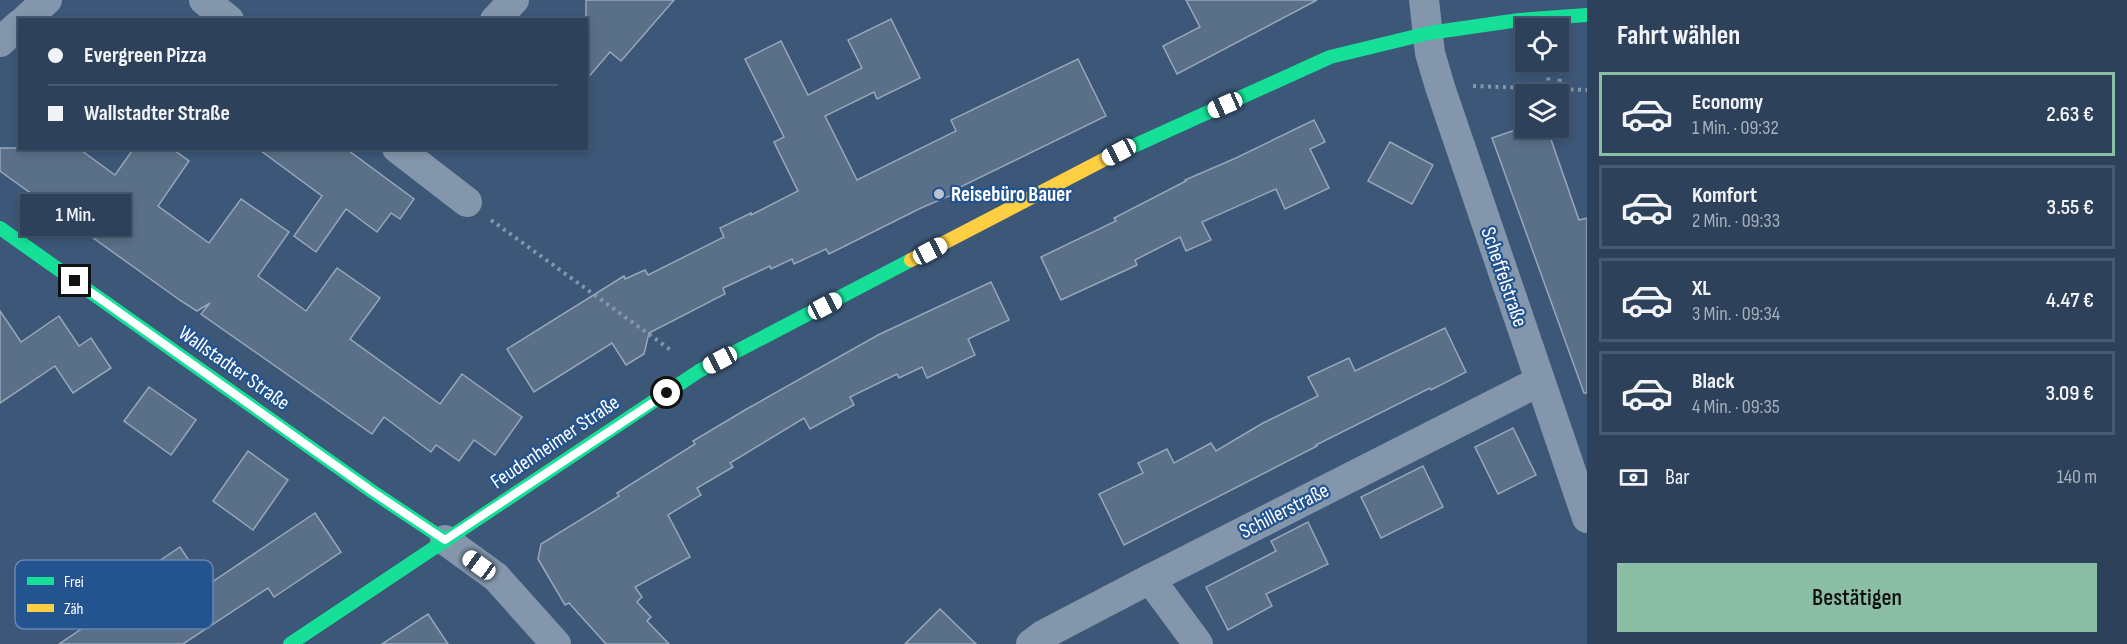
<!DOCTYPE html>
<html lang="de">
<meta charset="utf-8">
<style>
:root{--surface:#2d415a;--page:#394c63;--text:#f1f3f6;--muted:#a7afbb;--line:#485a70;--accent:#8abfa5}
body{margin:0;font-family:"Sofia Sans Condensed",sans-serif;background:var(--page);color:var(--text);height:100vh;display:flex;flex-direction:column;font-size:22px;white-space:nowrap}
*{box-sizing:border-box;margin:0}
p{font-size:20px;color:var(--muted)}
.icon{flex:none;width:33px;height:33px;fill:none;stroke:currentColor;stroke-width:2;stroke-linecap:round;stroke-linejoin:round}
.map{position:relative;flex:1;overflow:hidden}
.side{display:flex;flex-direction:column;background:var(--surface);width:540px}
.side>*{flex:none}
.hud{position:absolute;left:18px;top:18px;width:570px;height:132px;border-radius:0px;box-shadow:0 3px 9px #0003,0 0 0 2px var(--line);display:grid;align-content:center;height:132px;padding:0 30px;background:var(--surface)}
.controls{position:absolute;left:1515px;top:18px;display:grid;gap:12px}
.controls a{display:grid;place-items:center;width:54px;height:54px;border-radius:0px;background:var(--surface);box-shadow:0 3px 9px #0003,0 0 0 2px var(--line);font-size:30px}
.end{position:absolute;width:27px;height:27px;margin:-14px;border:8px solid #fff;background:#111;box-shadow:0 0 0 3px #111}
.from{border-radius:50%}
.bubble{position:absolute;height:42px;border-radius:0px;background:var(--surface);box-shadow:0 3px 9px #0003,0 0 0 2px var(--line);font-size:20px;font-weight:600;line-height:42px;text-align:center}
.car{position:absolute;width:18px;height:36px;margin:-18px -9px;border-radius:8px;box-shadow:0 0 4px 2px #0007;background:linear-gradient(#fff 24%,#345 0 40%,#fff 0 76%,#345 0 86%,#fff 0)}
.hud b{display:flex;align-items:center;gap:21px;height:57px;font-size:22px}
.hud b+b{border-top:2px solid var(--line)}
.hud i{width:15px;height:15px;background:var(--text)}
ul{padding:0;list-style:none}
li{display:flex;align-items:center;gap:18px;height:84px;margin:0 12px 9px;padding:0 18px;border:3px solid var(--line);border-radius:0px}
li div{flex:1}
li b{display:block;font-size:22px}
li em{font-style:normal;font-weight:600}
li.current{border-color:var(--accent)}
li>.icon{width:54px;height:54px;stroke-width:1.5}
h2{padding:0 30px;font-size:27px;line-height:72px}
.pay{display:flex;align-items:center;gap:15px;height:66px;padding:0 30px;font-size:22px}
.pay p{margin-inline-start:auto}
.action{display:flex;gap:12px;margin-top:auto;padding:12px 30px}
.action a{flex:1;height:69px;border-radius:0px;background:var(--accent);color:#111;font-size:24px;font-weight:600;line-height:69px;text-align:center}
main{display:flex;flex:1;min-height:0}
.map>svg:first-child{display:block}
.building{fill:#5a6f88;stroke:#98a7b9;stroke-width:1.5}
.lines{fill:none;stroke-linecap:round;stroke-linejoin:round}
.path{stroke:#8396ab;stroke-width:4;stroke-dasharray:3 4.5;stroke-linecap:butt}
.street{stroke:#8396ab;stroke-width:30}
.fast{stroke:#16e098;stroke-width:14}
.slow{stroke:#ffcf43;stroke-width:14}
.route{stroke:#fff;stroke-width:8}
.poi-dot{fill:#bbc4d0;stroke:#235490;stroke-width:2}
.labels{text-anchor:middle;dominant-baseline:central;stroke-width:4.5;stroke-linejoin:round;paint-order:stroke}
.poi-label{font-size:21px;font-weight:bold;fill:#fff;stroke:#235490;text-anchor:start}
.street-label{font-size:21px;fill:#fff;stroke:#235490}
.key{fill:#235490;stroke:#6587b1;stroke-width:1.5}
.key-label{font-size:16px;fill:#fff}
</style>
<main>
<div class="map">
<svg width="1587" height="644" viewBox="0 0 1587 644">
<rect width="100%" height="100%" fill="#3c5778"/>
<g class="building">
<polygon points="586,0 674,0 621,61 610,52 586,80"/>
<polygon points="1186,0 1317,0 1177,74 1163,46 1200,27"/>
<polygon points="891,19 920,78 877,99 874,92 825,116 857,180 956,131 951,120 1078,59 1106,116 952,191 954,194 921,208 829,254 826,249 794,264 792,259 771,269 770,266 723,288 725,294 649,333 644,354 626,365 612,343 534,392 507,349 624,276 625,279 645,270 648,275 724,237 720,228 751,213 751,215 798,191 774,142 784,137 745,59 781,41 808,95 862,68 848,40"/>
<polygon points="1314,120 1325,142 1310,149 1329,188 1285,209 1276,189 1202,222 1211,240 1186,251 1180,237 1135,260 1137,265 1061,300 1041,257 1116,221 1114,218 1186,181 1185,180 1236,158"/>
<polygon points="1521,128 1547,128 1579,220 1587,218 1587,393 1584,393 1492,138"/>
<polygon points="1390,142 1433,165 1412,204 1368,181"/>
<polygon points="0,148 78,148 115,175 134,148 171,148 189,161 158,206 209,243 241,199 289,232 258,276 306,311 337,268 380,298 350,339 440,404 462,374 522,417 495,455 474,440 459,461 436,445 431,452 384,417 372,434 201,314 210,303 197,311 181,301 0,171"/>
<polygon points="257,148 345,148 414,199 400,219 391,213 377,232 346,209 316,252 294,236 322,196"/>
<polygon points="991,282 1009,320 968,339 975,355 927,378 922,367 899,378 897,374 850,397 854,405 810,429 804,418 730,463 733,467 697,488 701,495 668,515 690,557 635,587 642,597 637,602 651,617 647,621 669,644 606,644 569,603 565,605 538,559 541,544 619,496 617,493 695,444 693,441 745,410 878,335"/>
<polygon points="0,311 21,342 59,316 79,346 91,338 111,368 73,393 55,366 0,403"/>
<polygon points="1445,328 1466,372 1431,390 1430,388 1316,445 1317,446 1124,545 1099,494 1143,473 1138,463 1167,449 1174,463 1211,443 1216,451 1263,423 1318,396 1308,377 1349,358 1355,371"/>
<polygon points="149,387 196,420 171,455 124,421"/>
<polygon points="1513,428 1536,475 1498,494 1475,447"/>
<polygon points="248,451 288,480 253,530 213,501"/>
<polygon points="1423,466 1443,507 1381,538 1361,497"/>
<polygon points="315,513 341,552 274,597 268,588 183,644 59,644 138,591 131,580 180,547 206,586"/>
<polygon points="1308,522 1328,564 1266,594 1272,606 1228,630 1206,587 1276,551 1271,541"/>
<polygon points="940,609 976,644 905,644"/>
<polygon points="428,614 448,644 382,644"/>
</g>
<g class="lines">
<g class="path">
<polyline points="1558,57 1561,63 1559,89"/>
<polyline points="1473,86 1587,90"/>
<polyline points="1548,88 1549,62"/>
<polyline points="491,220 672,351"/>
</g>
<g class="street">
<polyline points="204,0 229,20"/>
<polyline points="1424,0 1430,53 1440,87 1587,518"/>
<polyline points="25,20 47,0"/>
<polyline points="495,20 514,0"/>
<polyline points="0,42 20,24"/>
<polyline points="397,148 467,202"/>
<polyline points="445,540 496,577 556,644"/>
<polyline points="1150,579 1198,644"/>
<polyline points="1031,644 1043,635 1150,579 1540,381"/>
</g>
<g class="fast">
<polyline points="1105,159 1330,57 1429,33 1519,20 1587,15"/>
<polyline points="0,228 373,492 445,540"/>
<polyline points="290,644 699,371 911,260"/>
</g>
<polyline class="slow" points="911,260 1105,159"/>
</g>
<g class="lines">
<polyline class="route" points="75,281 373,492 445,540 667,393"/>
</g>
<circle class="poi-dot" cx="939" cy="194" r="6"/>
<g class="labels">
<g class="poi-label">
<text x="951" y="194">Reisebüro Bauer</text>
</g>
<g class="street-label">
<text transform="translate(1504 277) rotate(71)">Scheffelstraße</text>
<text transform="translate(234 368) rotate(35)">Wallstadter Straße</text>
<text transform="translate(555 442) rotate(-34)">Feudenheimer Straße</text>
<text transform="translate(1284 511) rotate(-27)">Schillerstraße</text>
</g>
</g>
<rect x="15" y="560" width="198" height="69" rx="9" class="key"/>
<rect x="27" y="577" width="27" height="8" fill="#16e098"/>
<rect x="27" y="604" width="27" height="8" fill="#ffcf43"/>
<g class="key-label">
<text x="64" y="587">Frei</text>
<text x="64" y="614">Zäh</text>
</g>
</svg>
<div class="controls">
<a><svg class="icon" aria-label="locate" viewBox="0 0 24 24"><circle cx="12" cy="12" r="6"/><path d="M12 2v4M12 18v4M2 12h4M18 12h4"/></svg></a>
<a><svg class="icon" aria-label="layers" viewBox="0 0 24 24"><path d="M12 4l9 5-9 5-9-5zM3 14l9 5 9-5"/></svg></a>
</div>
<i class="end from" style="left:667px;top:393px"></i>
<i class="end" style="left:75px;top:281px"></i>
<div class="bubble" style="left:20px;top:194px;width:111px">1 Min.</div>
<i class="car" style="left:1225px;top:105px;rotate:246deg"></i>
<i class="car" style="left:1119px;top:152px;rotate:242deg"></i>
<i class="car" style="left:930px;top:251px;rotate:62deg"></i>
<i class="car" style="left:825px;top:306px;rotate:62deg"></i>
<i class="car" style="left:720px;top:360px;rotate:242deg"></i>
<i class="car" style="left:479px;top:565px;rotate:306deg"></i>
<div class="hud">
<b><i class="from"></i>Evergreen Pizza</b>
<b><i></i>Wallstadter Straße</b>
</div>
</div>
<section class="side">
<h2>Fahrt wählen</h2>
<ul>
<li class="current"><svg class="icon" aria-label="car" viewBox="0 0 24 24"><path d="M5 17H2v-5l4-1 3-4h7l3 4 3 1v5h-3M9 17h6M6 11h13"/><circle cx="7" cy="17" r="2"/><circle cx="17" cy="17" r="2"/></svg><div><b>Economy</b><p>1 Min. · 09:32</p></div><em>2.63 €</em></li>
<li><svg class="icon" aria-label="car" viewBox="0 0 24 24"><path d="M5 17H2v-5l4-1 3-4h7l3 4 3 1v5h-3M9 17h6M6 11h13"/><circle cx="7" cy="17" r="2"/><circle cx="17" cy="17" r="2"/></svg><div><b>Komfort</b><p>2 Min. · 09:33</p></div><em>3.55 €</em></li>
<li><svg class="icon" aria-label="car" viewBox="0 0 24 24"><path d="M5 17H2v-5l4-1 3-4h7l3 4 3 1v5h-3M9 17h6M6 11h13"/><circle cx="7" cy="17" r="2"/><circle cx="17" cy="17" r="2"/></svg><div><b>XL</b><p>3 Min. · 09:34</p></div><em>4.47 €</em></li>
<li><svg class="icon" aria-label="car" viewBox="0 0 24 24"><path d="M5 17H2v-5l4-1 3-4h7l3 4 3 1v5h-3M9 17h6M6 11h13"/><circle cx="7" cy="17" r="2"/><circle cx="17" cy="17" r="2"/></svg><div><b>Black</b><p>4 Min. · 09:35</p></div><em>3.09 €</em></li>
</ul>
<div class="pay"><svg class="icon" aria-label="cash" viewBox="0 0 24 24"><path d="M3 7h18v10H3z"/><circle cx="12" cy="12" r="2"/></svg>Bar<p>140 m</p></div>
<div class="action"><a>Bestätigen</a></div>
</section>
</main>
